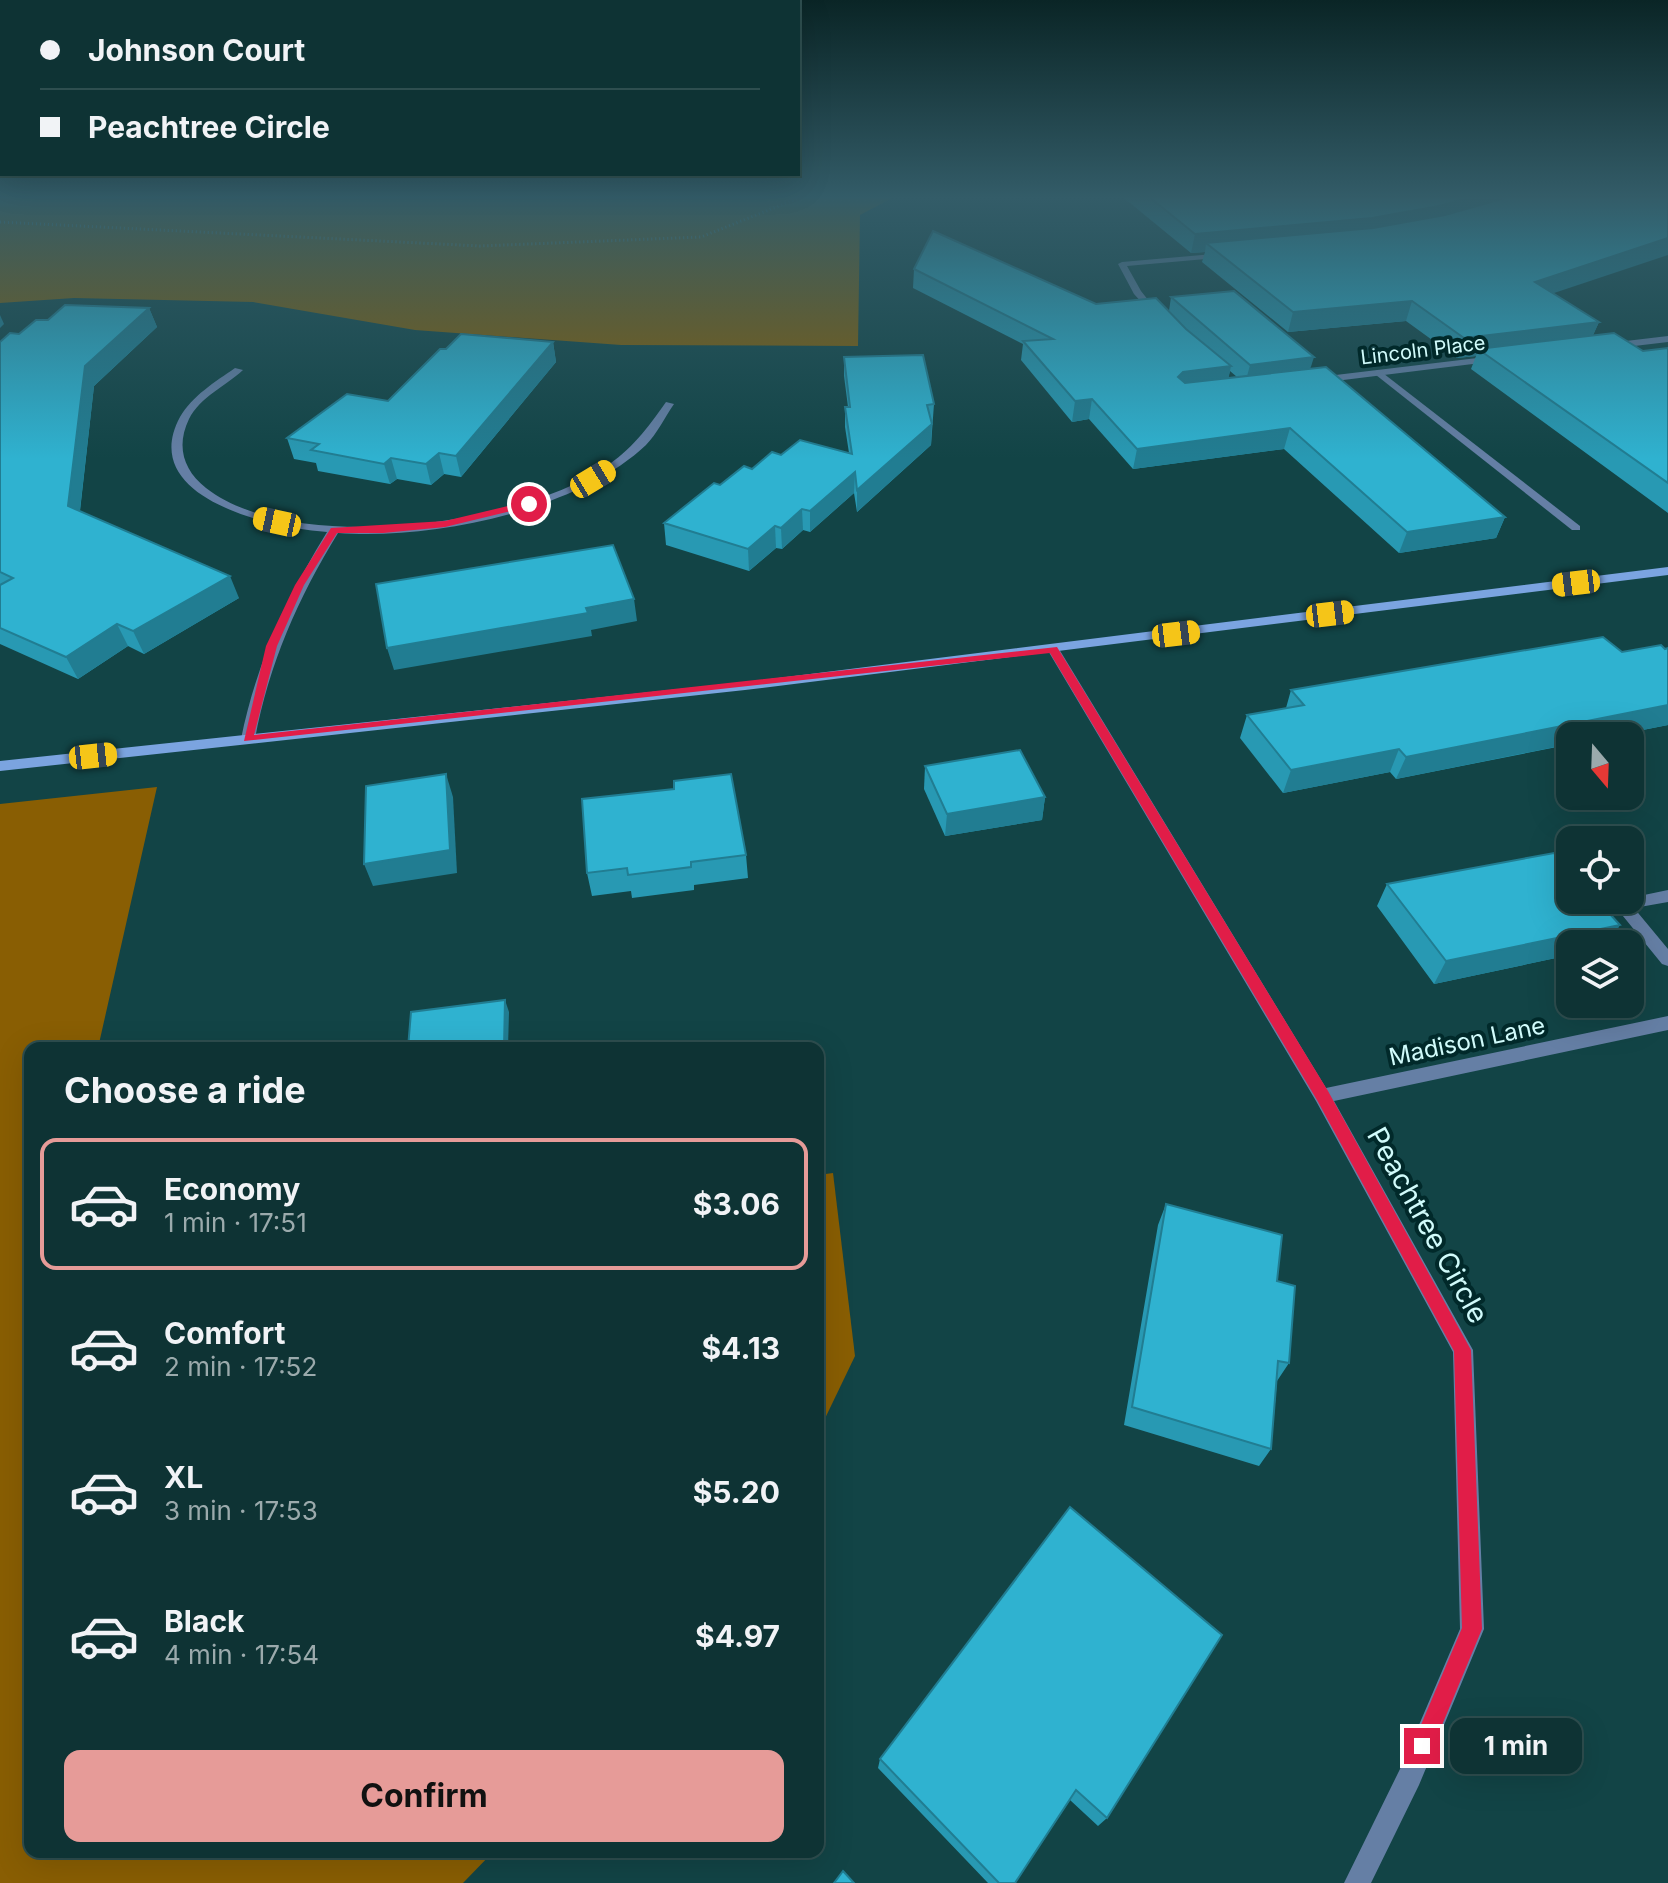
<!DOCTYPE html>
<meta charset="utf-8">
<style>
:root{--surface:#0e3334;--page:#173b3c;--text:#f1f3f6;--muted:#9baaac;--line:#2e4e4f;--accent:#e69b98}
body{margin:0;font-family:Inter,sans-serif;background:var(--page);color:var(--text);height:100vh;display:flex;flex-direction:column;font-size:30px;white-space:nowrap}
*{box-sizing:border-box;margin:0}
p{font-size:26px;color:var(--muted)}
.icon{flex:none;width:44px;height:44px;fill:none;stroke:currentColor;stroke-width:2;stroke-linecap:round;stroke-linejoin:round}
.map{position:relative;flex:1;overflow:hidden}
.panel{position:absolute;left:24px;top:1042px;width:800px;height:816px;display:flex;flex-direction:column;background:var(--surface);border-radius:16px;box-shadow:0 8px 32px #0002,0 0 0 2px var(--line)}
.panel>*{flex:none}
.hud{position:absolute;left:0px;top:0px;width:800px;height:176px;box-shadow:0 8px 32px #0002,0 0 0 2px var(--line);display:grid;align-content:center;height:176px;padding:0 40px;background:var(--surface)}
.needle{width:52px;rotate:161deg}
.controls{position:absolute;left:1556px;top:722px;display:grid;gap:16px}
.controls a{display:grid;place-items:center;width:88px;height:88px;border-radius:16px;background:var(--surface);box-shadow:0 8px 32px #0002,0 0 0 2px var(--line);font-size:40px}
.end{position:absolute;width:36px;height:36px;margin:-18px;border:10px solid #e11d48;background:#fff;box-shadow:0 0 0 4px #fff}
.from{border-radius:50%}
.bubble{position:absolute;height:56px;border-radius:16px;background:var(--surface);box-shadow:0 8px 32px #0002,0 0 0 2px var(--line);font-size:26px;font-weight:700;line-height:56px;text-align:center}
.car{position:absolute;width:24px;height:48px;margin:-24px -12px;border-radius:10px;box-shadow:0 0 6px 2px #0007;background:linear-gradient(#f5c518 24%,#345 0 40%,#f5c518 0 76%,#345 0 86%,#f5c518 0)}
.hud b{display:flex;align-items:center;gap:28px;height:76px;font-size:30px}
.hud b+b{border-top:2px solid var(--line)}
.hud i{width:20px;height:20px;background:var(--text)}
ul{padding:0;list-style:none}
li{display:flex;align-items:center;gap:24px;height:132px;margin:0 16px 12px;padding:0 24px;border:4px solid transparent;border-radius:16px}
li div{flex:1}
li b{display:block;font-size:30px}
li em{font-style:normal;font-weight:700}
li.active{border-color:var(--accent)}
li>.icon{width:72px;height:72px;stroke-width:1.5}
h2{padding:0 40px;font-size:36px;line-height:96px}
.primary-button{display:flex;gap:16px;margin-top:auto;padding:16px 40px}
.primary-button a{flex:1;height:92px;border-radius:16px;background:var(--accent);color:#111;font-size:32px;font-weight:700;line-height:92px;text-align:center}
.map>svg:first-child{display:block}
.green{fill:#895e03}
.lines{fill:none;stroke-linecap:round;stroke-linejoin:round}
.path{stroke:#679596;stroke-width:3;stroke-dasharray:1 3;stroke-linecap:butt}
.lane{fill:#657fa5;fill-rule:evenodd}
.street{fill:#657fa5;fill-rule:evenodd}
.secondary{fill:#7ba4e0;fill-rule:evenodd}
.wall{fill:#2899b3;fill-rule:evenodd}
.shaded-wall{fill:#217d92}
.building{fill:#2fb2d0;stroke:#217d92;stroke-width:2}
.route{fill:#e11d48}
.labels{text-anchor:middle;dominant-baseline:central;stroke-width:8;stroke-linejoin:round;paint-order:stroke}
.far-street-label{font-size:20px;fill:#d1fbfb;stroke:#01292a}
.street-label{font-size:24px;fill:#d1fbfb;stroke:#01292a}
.near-street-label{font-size:28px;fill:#d1fbfb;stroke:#01292a}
</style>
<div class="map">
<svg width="1668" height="1883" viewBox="0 0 1668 1883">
<rect width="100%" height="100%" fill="#124446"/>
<g class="green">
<polygon points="0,196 896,196 860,215 858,346 621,345 415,330 253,302 74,298 0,303"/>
<polygon points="157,787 98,1048 30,1048 30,1852 493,1852 463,1883 0,1883 0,804"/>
<polygon points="833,1173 855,1356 818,1433 818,1175"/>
</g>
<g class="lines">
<polyline class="path" points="0,222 480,246 701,237 804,196"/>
<g class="lane">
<polygon points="1379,370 1580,526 1580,530 1572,530 1376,375 1376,371"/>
<polygon points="1668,890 1668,902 1634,908 1668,949 1668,966 1662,964 1614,905 1620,900"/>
</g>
<g class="street">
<polygon points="1225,253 1228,257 1127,266 1141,291 1160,315 1156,318 1134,294 1118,264 1122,262"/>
<polygon points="1668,336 1668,342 1609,349 1604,346 1609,343"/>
<polygon points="1494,356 1497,357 1497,361 1319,383 1314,380 1319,377"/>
<path d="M235 368 243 370C226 386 200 397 189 419 176 446 183 470 206 488 294 556 516 526 604 468 632 449 647 429 666 402L674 404C665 417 657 434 646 445 576 511 432 540 338 533 298 598 269 664 255 739L248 743 241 739C256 664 287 597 327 532 273 528 136 499 180 417 192 396 215 382 235 368Z"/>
<polygon points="1053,645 1059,649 1326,1088 1668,1016 1668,1030 1334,1101 1473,1350 1484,1629 1419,1785 1371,1883 1344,1883 1401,1767 1460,1629 1453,1352 1316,1101 1047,649"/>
</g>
<polygon class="secondary" points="1668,567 1668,575 745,690 0,771 0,761 745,682"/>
</g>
<g class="wall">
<polygon points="1125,196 1668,196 1553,293 1599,322 1593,335 1643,351 1668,348 1668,513 1471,369 1476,356 1457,358 1406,321 1288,332 1202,262 1205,252 1191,253 1124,198"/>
<path d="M914 269 1096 304 1169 311 1171 297 1310 368 1505 517 1496 538 1399 553 1284 449 1133 469 1089 419 1072 422 1021 360 1023 344 913 288ZM1230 371 1237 377 1228 378Z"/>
<polygon points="149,308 157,327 94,386 80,511 239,598 144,654 128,646 78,679 0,644 0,342 19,334"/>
<polygon points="553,342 556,362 461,477 444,474 431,485 397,479 390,484 318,471 316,463 294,459 287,438 388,401 446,349"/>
<polygon points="844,357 934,404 931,445 857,512 854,493 810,532 803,530 782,549 776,548 749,571 666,545 664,523 720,485 781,455 849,453 845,427 845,407 848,407 844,376"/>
<polygon points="1668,648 1668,725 1396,779 1390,772 1283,793 1240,738 1247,715 1286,708 1291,690"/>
<polygon points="925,766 1045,797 1042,820 945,836 924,789"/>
<polygon points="746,855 748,878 694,885 694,890 632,898 631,891 592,896 587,873"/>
<polygon points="1387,884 1620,925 1607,944 1570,944 1570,955 1434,984 1377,906"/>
<polygon points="1166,1204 1277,1281 1289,1363 1277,1381 1271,1449 1259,1466 1124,1425 1158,1225"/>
<polygon points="1070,1507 1107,1818 1098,1826 1070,1800 1015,1883 988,1883 878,1768 880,1759"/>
</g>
<g class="shaded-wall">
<polygon points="1475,196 1534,196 1433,224 1206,243 1205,252 1191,253 1195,234"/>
<polygon points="1668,238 1668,255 1527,302 1535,282"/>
<polygon points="1412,301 1406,321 1288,332 1293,312"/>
<polygon points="149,308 157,327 94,386 78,527 68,506 85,366"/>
<polygon points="0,315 4,324 0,328"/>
<polygon points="1599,322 1590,342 1478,349 1476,356 1457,358 1464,338"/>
<polygon points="553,342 556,362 461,477 456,456"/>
<polygon points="1314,357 1308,376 1245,384 1250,365"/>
<polygon points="1231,366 1227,386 1179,392 1178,377 1183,372"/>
<polygon points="1092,399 1089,419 1072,422 1075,401"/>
<polygon points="932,424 931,445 857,512 857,490"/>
<polygon points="1290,428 1284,449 1133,469 1137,449"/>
<polygon points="439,453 444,474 431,485 426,464"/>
<polygon points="391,458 397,479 390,484 384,464"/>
<polygon points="855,472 854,493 810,532 810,511"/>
<polygon points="802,509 803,530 782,549 781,528"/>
<polygon points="1505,517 1496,538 1399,553 1407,532"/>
<polygon points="775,526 776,548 749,571 748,549"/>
<polygon points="230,576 239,598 144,654 133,631"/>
<polygon points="634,599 637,621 591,630 592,636 394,670 387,648"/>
<polygon points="117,624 128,646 78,679 66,657"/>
<polygon points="1668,705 1668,725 1612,736 1570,736 1570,744 1396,779 1406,757"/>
<polygon points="1399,749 1390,772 1283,793 1291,770"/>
<polygon points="446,774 453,797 457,873 373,886 364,864"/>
<polygon points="1045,797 1042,820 945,836 947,814"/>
<polygon points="1620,925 1607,944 1570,944 1570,955 1434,984 1446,961"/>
<polygon points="505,1000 509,1012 508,1048 504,1048"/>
</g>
<g class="building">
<polygon points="1148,196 1475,196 1439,206 1372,218 1195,234"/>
<polygon points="1512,196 1668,196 1668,238 1535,282 1599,322 1464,338 1412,301 1293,312 1206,243 1373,228 1445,215"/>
<polygon points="933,231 1096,304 1156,298 1186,329 1231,366 1183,372 1178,377 1185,383 1326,367 1505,517 1407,532 1290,428 1137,449 1092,399 1075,401 1023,341 1053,339 914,269"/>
<polygon points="1234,291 1314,357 1250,365 1171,297"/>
<polygon points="65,305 149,308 85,366 68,506 230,576 133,631 117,624 66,657 0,628 0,585 13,578 0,572 0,342 10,333 19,334 36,320 48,320"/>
<polygon points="1614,333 1643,351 1668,348 1668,483 1478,349"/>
<polygon points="461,334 553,342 456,456 439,453 426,464 391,458 384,464 311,450 319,444 287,438 347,394 388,401 440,349 446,349"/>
<polygon points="923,355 934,404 927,405 932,424 857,490 855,472 810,511 802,509 781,528 775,526 748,549 664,523 714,483 720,485 744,466 752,469 772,452 781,455 800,440 852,454 845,407 850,407 844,357"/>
<polygon points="613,545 634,599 586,608 588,613 387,648 376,584"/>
<polygon points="1603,637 1622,652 1661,645 1665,649 1668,648 1668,705 1406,757 1399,749 1291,770 1247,715 1304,705 1291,690"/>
<polygon points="1020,750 1045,797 947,814 925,766"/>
<polygon points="446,774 450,850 364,864 366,786"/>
<polygon points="731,774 746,855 691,862 691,867 628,875 627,868 587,873 582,799 674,789 674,781"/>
<polygon points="1554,853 1570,871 1570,900 1597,900 1620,925 1446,961 1387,884"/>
<polygon points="505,1000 504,1048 408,1048 411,1012"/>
<polygon points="1166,1204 1282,1235 1277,1281 1295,1286 1289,1363 1278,1361 1271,1449 1132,1407"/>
<polygon points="1070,1507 1222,1635 1107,1818 1076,1790 1015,1883 999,1883 880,1759"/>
<polygon points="843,1871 854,1883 834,1883"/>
</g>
<linearGradient id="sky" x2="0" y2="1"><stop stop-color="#0a2526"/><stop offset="0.43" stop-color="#335c68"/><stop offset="1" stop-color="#335c68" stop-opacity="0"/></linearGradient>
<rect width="1668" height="459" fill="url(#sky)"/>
<polygon class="route" points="529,501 532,506 445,527 383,533 337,533 304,585 277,646 254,735 1057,647 1328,1091 1471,1350 1482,1629 1430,1754 1422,1757 1415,1754 1412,1746 1462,1628 1454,1351 1317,1100 1050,653 244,741 266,646 295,585 331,528 445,521"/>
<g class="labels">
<g class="far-street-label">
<text transform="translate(1423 350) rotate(-7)">Lincoln Place</text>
</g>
<g class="street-label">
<text transform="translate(1467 1041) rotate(-12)">Madison Lane</text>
</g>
<g class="near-street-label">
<text transform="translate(1428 1225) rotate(61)">Peachtree Circle</text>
</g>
</g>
</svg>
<div class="controls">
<a><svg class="needle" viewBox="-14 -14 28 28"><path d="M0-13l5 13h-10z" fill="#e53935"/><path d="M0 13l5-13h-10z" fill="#9baaac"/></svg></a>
<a><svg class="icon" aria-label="locate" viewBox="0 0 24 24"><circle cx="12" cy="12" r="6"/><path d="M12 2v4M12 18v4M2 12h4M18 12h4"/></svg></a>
<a><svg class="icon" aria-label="layers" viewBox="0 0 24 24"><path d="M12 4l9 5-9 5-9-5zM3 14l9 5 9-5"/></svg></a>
</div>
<i class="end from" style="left:529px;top:504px"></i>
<i class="end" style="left:1422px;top:1746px"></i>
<div class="bubble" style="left:1450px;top:1718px;width:132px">1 min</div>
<i class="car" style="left:593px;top:479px;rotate:59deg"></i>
<i class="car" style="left:277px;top:522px;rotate:282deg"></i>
<i class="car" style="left:1576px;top:583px;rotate:263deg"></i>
<i class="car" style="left:1330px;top:614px;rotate:83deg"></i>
<i class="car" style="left:1176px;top:634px;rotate:83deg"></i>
<i class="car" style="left:93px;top:756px;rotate:84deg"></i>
<div class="hud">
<b><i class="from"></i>Johnson Court</b>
<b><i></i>Peachtree Circle</b>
</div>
<section class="panel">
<h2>Choose a ride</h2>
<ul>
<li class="active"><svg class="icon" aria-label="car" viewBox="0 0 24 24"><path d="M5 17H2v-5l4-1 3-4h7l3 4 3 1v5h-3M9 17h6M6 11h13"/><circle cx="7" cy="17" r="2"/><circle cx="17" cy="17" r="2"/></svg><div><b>Economy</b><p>1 min · 17:51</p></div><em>$3.06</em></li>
<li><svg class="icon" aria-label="car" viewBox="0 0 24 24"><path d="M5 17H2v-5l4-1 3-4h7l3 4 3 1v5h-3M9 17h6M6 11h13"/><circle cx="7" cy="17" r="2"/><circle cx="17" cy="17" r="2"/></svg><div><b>Comfort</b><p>2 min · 17:52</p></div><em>$4.13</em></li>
<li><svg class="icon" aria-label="car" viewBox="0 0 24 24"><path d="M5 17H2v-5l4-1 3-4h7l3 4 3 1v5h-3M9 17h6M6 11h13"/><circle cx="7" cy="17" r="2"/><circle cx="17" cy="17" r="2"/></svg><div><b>XL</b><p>3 min · 17:53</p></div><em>$5.20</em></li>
<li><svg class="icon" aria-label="car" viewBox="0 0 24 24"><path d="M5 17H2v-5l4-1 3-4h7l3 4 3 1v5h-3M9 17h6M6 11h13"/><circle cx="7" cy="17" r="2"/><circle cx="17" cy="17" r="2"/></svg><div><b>Black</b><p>4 min · 17:54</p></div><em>$4.97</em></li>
</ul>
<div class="primary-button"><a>Confirm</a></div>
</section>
</div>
